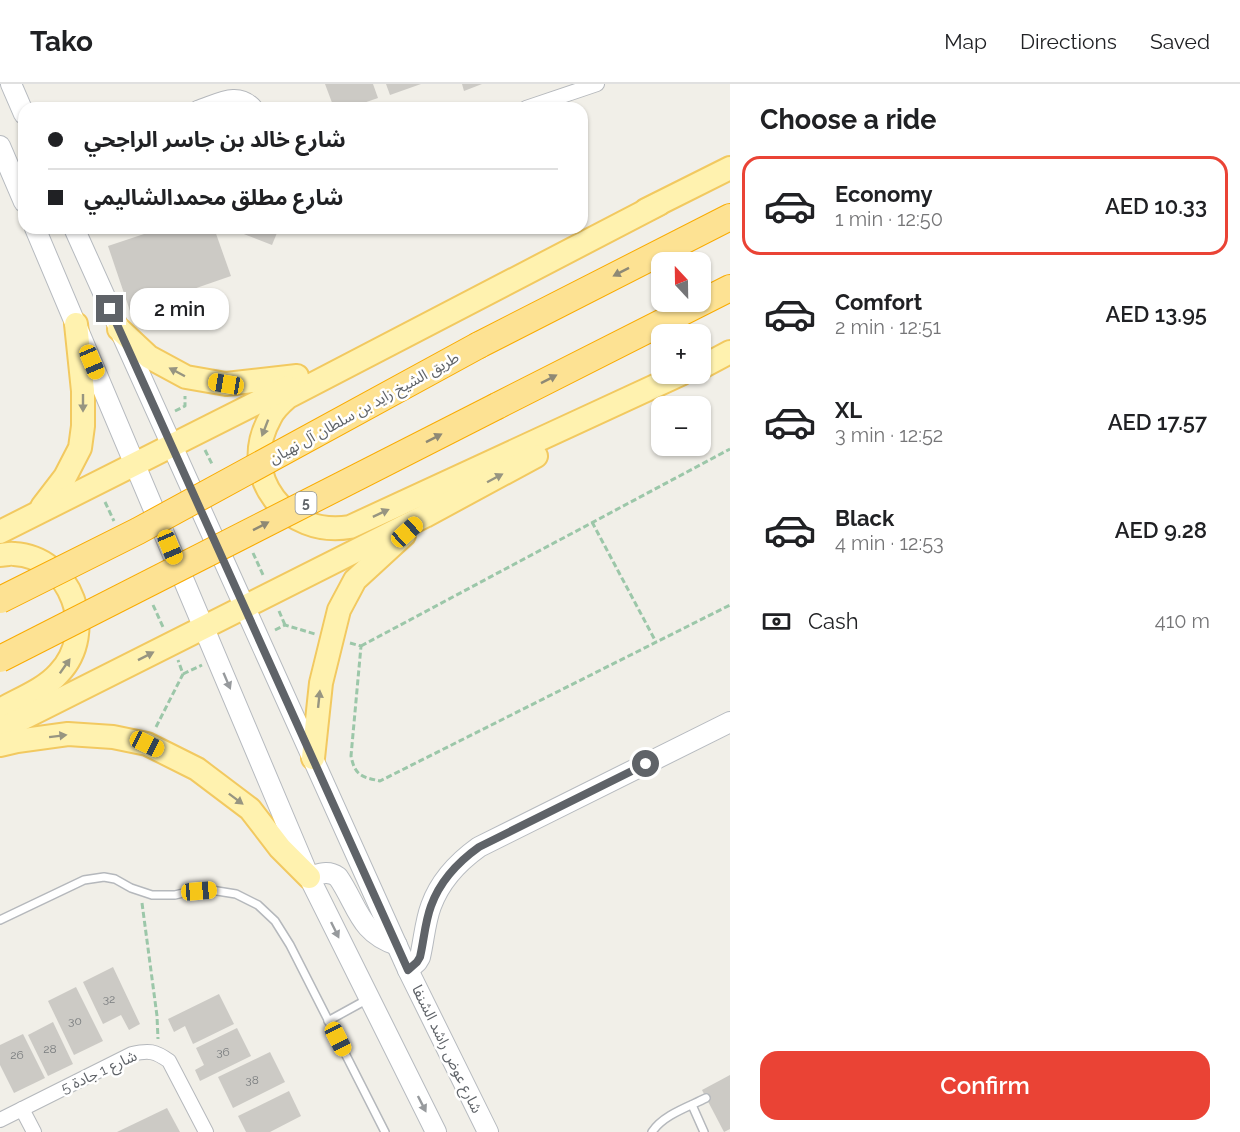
<!DOCTYPE html>
<meta charset="utf-8">
<style>
:root{--surface:#fff;--page:#f2f2f2;--text:#202124;--muted:#757577;--line:#e0e0e0;--accent:#ea4335}
body{margin:0;font-family:Raleway,"Noto Sans Arabic",sans-serif;background:var(--page);color:var(--text);height:100vh;display:flex;flex-direction:column;font-size:22px;white-space:nowrap}
*{box-sizing:border-box;margin:0}
p{font-size:20px;color:var(--muted)}
.icon{flex:none;width:33px;height:33px;fill:none;stroke:currentColor;stroke-width:2;stroke-linecap:round;stroke-linejoin:round}
.map{position:relative;flex:1;overflow:hidden}
.sheet{display:flex;flex-direction:column;background:var(--surface);width:510px}
.sheet>*{flex:none}
.top-card{position:absolute;left:18px;top:18px;width:570px;height:132px;border-radius:18px;box-shadow:0 2px 4px #0004;display:grid;align-content:center;height:132px;padding:0 30px;background:var(--surface)}
.needle{width:39px;rotate:338deg}
.fabs{position:absolute;left:651px;top:168px;display:grid;gap:12px}
.fabs a{display:grid;place-items:center;width:60px;height:60px;border-radius:12px;background:var(--surface);box-shadow:0 2px 4px #0004;font-size:30px}
.end{position:absolute;width:27px;height:27px;margin:-14px;border:8px solid #5f6368;background:#fff;box-shadow:0 0 0 3px #fff}
.from{border-radius:50%}
.bubble{position:absolute;height:42px;border-radius:18px;background:var(--surface);box-shadow:0 2px 4px #0004;font-size:20px;font-weight:600;line-height:42px;text-align:center}
.car{position:absolute;width:18px;height:36px;margin:-18px -9px;border-radius:8px;box-shadow:0 0 4px 2px #0007;background:linear-gradient(#f5c518 24%,#345 0 40%,#f5c518 0 76%,#345 0 86%,#f5c518 0)}
.top-card b{display:flex;align-items:center;gap:21px;height:57px;font-size:22px}
.top-card b+b{border-top:2px solid var(--line)}
.top-card i{width:15px;height:15px;background:var(--text)}
ul{padding:0;list-style:none}
li{display:flex;align-items:center;gap:18px;height:99px;margin:0 12px 9px;padding:0 18px;border:3px solid transparent;border-radius:18px}
li div{flex:1}
li b{display:block;font-size:22px}
li em{font-style:normal;font-weight:600}
li.current{border-color:var(--accent)}
li>.icon{width:54px;height:54px;stroke-width:1.5}
h2{padding:0 30px;font-size:27px;line-height:72px}
.pay{display:flex;align-items:center;gap:15px;height:66px;padding:0 30px;font-size:22px}
.pay p{margin-inline-start:auto}
.primary-button{display:flex;gap:12px;margin-top:auto;padding:12px 30px}
.primary-button a{flex:1;height:69px;border-radius:18px;background:var(--accent);color:#fff;font-size:24px;font-weight:600;line-height:69px;text-align:center}
header{display:flex;align-items:center;gap:36px;box-sizing:border-box;height:84px;padding:0 30px;background:var(--surface);border-bottom:2px solid var(--line)}
header strong{font-size:28px}
nav{display:flex;gap:33px;margin-inline-start:auto;font-size:21px}
main{display:flex;flex:1;min-height:0}
.map>svg:first-child{display:block}
.building{fill:#cccac5}
.lines{fill:none;stroke-linecap:round;stroke-linejoin:round}
.lane-casing{stroke:#b5b8bc;stroke-width:10}
.street-casing{stroke:#b5b8bc;stroke-width:16}
.secondary-casing{stroke:#b6babf;stroke-width:22}
.primary-casing{stroke:#f2c960;stroke-width:26}
.highway-casing{stroke:#f9ab00;stroke-width:28}
.path{stroke:#9cc7a9;stroke-width:3;stroke-dasharray:6 3;stroke-linecap:butt}
.lane{stroke:#fff;stroke-width:7}
.street{stroke:#fff;stroke-width:14}
.secondary{stroke:#fff;stroke-width:20}
.primary{stroke:#fff2af;stroke-width:22}
.highway{stroke:#fde293;stroke-width:26}
.highway-bridge-casing{stroke:#f9ab00;stroke-width:28;stroke-linecap:butt}
.highway-bridge{stroke:#fde293;stroke-width:26}
.oneway{fill:#8e8975}
.oneway2{fill:#979581}
.oneway3{fill:#979a9d}
.route{stroke:#5f6368;stroke-width:8}
.labels{text-anchor:middle;dominant-baseline:central;stroke-width:5;stroke-linejoin:round;paint-order:stroke}
.number-label{font-size:12px;fill:#7a7d7f}
.shield{fill:#fff;stroke:#8f9295;stroke-width:1.5}
.shield-label{font-size:14px;font-weight:bold;fill:#5f6368}
.street-label{font-size:15px;fill:#5f6368;stroke:#fff}
</style>
<header>
<strong>Tako</strong>
<nav><a>Map</a><a>Directions</a><a>Saved</a></nav>
</header>
<main>
<div class="map">
<svg width="730" height="1048" viewBox="0 0 730 1048">
<rect width="100%" height="100%" fill="#f1efe8"/>
<g class="building">
<polygon points="325,0 373,0 378,14 349,24 334,24"/>
<polygon points="386,0 421,0 390,11"/>
<polygon points="462,0 482,0 464,7"/>
<polygon points="162,144 214,144 231,192 130,227 108,162"/>
<polygon points="237,144 279,144 272,161 236,147"/>
<polygon points="113,883 140,940 129,946 121,931 103,940 83,898"/>
<polygon points="76,903 103,957 74,971 48,917"/>
<polygon points="219,910 234,940 193,960 185,942 174,948 168,935"/>
<polygon points="53,938 73,980 48,992 28,951"/>
<polygon points="237,944 251,972 200,997 195,986 204,981 196,964"/>
<polygon points="23,950 45,994 14,1009 0,981 0,961"/>
<polygon points="270,968 285,998 233,1024 218,993"/>
<polygon points="730,991 730,1045 724,1048 702,1006"/>
<polygon points="289,1007 301,1032 270,1048 246,1048 238,1032"/>
<polygon points="167,1024 180,1048 117,1048"/>
</g>
<g class="lines">
<defs>
<g id="lane">
<polyline points="0,836 84,796 104,793 115,795 131,804 152,811 175,811 187,808 211,806 236,810 258,821 275,837 290,861 385,1048"/>
<polyline points="328,937 368,915"/>
<polyline points="692,1021 704,1048"/>
<path d="M652 1048C663 1031 688 1023 706 1014"/>
</g>
<g id="street">
<path d="M197 24C218 17 239 3 256 24"/>
<polyline points="526,24 597,0"/>
<polyline points="22,1025 34,1048"/>
<path d="M0 1036 132 970C149 966 155 967 169 977L206 1048"/>
</g>
<g id="secondary">
<polyline points="11,0 24,30"/>
<polyline points="0,62 24,118"/>
<polyline points="35,144 309,793 436,1048"/>
<polyline points="74,144 408,886 488,1048"/>
<path d="M309 793C320 790 328 786 338 793 358 822 359 849 397 861"/>
<path d="M408 886 417 878 420 873C424 856 425 838 431 822 440 797 458 778 479 763L730 638"/>
</g>
<g id="primary">
<path d="M659 120 288 313C281 319 274 325 270 334 237 392 287 454 350 443L681 290"/>
<polyline points="646,126 730,84"/>
<polyline points="119,245 149,273 186,293 226,300 297,292"/>
<polyline points="700,284 730,268"/>
<polyline points="42,423 65,393 80,364 83,342 83,307 76,240"/>
<polyline points="0,448 288,303"/>
<path d="M0 471C4 471 10 469 14 470 72 473 98 548 59 589 44 606 19 615 0 626"/>
<polyline points="0,646 425,432 536,372"/>
<polyline points="0,661 17,657 68,650 113,653 147,660 197,685 250,725 280,764 309,793"/>
<polyline points="313,674 321,599 339,526 355,496 404,451"/>
</g>
<g id="highway">
<polyline points="479,261 730,133"/>
<polyline points="497,322 730,204"/>
</g>
</defs>
<use href="#lane" class="lane-casing"/>
<use href="#street" class="street-casing"/>
<use href="#secondary" class="secondary-casing"/>
<use href="#primary" class="primary-casing"/>
<use href="#highway" class="highway-casing"/>
<g class="path">
<polyline points="175,327 185,322 185,312"/>
<polyline points="205,366 213,382"/>
<polyline points="105,418 114,437"/>
<polyline points="592,438 656,558"/>
<polyline points="253,469 264,493"/>
<polyline points="153,521 163,543"/>
<polyline points="279,527 285,541"/>
<polyline points="275,546 285,541 315,550"/>
<path d="M350 559 361 562 351 672C355 692 362 693 380 697L730 521"/>
<polyline points="361,562 730,365"/>
<polyline points="183,590 202,581"/>
<polyline points="156,643 183,590 178,576"/>
<polyline points="142,819 157,932 158,955"/>
</g>
<use href="#lane" class="lane"/>
<use href="#street" class="street"/>
<use href="#secondary" class="secondary"/>
<use href="#primary" class="primary"/>
<use href="#highway" class="highway"/>
<defs>
<g id="highway-bridge">
<polyline points="0,516 138,447 479,261"/>
<polyline points="0,575 497,322"/>
</g>
</defs>
<use href="#highway-bridge" class="highway-bridge-casing"/>
<use href="#highway-bridge" class="highway-bridge"/>
</g>
<defs><path id="oneway-solid" d="M-6-.8H1V-3.2L6.5 0L1 3.2V.8H-6Z" transform="scale(1.5)"/></defs>
<g class="oneway">
<use href="#oneway-solid" transform="translate(621 188) rotate(153)"/>
<use href="#oneway-solid" transform="translate(549 295) rotate(-27)"/>
<use href="#oneway-solid" transform="translate(434 354) rotate(-27)"/>
<use href="#oneway-solid" transform="translate(261 442) rotate(-27)"/>
</g>
<g class="oneway2">
<use href="#oneway-solid" transform="translate(177 288) rotate(-152)"/>
<use href="#oneway-solid" transform="translate(83 319) rotate(90)"/>
<use href="#oneway-solid" transform="translate(265 344) rotate(111)"/>
<use href="#oneway-solid" transform="translate(495 394) rotate(-28)"/>
<use href="#oneway-solid" transform="translate(381 429) rotate(-25)"/>
<use href="#oneway-solid" transform="translate(146 572) rotate(-27)"/>
<use href="#oneway-solid" transform="translate(65 582) rotate(-55)"/>
<use href="#oneway-solid" transform="translate(319 615) rotate(-84)"/>
<use href="#oneway-solid" transform="translate(58 652) rotate(-7)"/>
<use href="#oneway-solid" transform="translate(236 715) rotate(37)"/>
</g>
<g class="oneway3">
<use href="#oneway-solid" transform="translate(227 597) rotate(67)"/>
<use href="#oneway-solid" transform="translate(335 846) rotate(64)"/>
<use href="#oneway-solid" transform="translate(422 1020) rotate(63)"/>
</g>
<g class="lines">
<path class="route" d="M110 225 408 886 417 878 420 873C424 856 425 838 431 822 440 797 458 778 479 763L646 680"/>
</g>
<g class="labels">
<g class="number-label">
<text x="109" y="915">32</text>
<text x="75" y="937">30</text>
<text x="50" y="965">28</text>
<text x="223" y="968">36</text>
<text x="17" y="971">26</text>
<text x="252" y="996">38</text>
</g>
<rect class="shield" x="295.5" y="408" width="21" height="22" rx="4.5"/>
<g class="shield-label">
<text x="306" y="419">5</text>
</g>
<g class="street-label">
<text transform="translate(364 324) rotate(-29)">طريق الشيخ زايد بن سلطان آل نهيان</text>
<text transform="translate(447 965) rotate(64)">شارع عوض راشد الشنفا</text>
<text transform="translate(99 988) rotate(-25)">شارع 1 جادة 5</text>
</g>
</g>
</svg>
<div class="fabs">
<a><svg class="needle" viewBox="-14 -14 28 28"><path d="M0-13l5 13h-10z" fill="#e53935"/><path d="M0 13l5-13h-10z" fill="#757577"/></svg></a>
<a>+</a>
<a>−</a>
</div>
<i class="end from" style="left:646px;top:680px"></i>
<i class="end" style="left:110px;top:225px"></i>
<div class="bubble" style="left:130px;top:204px;width:99px">2 min</div>
<i class="car" style="left:92px;top:278px;rotate:157deg"></i>
<i class="car" style="left:226px;top:300px;rotate:280deg"></i>
<i class="car" style="left:407px;top:448px;rotate:48deg"></i>
<i class="car" style="left:170px;top:463px;rotate:157deg"></i>
<i class="car" style="left:147px;top:660px;rotate:116deg"></i>
<i class="car" style="left:199px;top:807px;rotate:85deg"></i>
<i class="car" style="left:338px;top:955px;rotate:153deg"></i>
<div class="top-card">
<b><i class="from"></i>شارع خالد بن جاسر الراجحي</b>
<b><i></i>شارع مطلق محمدالشاليمي</b>
</div>
</div>
<section class="sheet">
<h2>Choose a ride</h2>
<ul>
<li class="current"><svg class="icon" aria-label="car" viewBox="0 0 24 24"><path d="M5 17H2v-5l4-1 3-4h7l3 4 3 1v5h-3M9 17h6M6 11h13"/><circle cx="7" cy="17" r="2"/><circle cx="17" cy="17" r="2"/></svg><div><b>Economy</b><p>1 min · 12:50</p></div><em>AED 10.33</em></li>
<li><svg class="icon" aria-label="car" viewBox="0 0 24 24"><path d="M5 17H2v-5l4-1 3-4h7l3 4 3 1v5h-3M9 17h6M6 11h13"/><circle cx="7" cy="17" r="2"/><circle cx="17" cy="17" r="2"/></svg><div><b>Comfort</b><p>2 min · 12:51</p></div><em>AED 13.95</em></li>
<li><svg class="icon" aria-label="car" viewBox="0 0 24 24"><path d="M5 17H2v-5l4-1 3-4h7l3 4 3 1v5h-3M9 17h6M6 11h13"/><circle cx="7" cy="17" r="2"/><circle cx="17" cy="17" r="2"/></svg><div><b>XL</b><p>3 min · 12:52</p></div><em>AED 17.57</em></li>
<li><svg class="icon" aria-label="car" viewBox="0 0 24 24"><path d="M5 17H2v-5l4-1 3-4h7l3 4 3 1v5h-3M9 17h6M6 11h13"/><circle cx="7" cy="17" r="2"/><circle cx="17" cy="17" r="2"/></svg><div><b>Black</b><p>4 min · 12:53</p></div><em>AED 9.28</em></li>
</ul>
<div class="pay"><svg class="icon" aria-label="cash" viewBox="0 0 24 24"><path d="M3 7h18v10H3z"/><circle cx="12" cy="12" r="2"/></svg>Cash<p>410 m</p></div>
<div class="primary-button"><a>Confirm</a></div>
</section>
</main>
